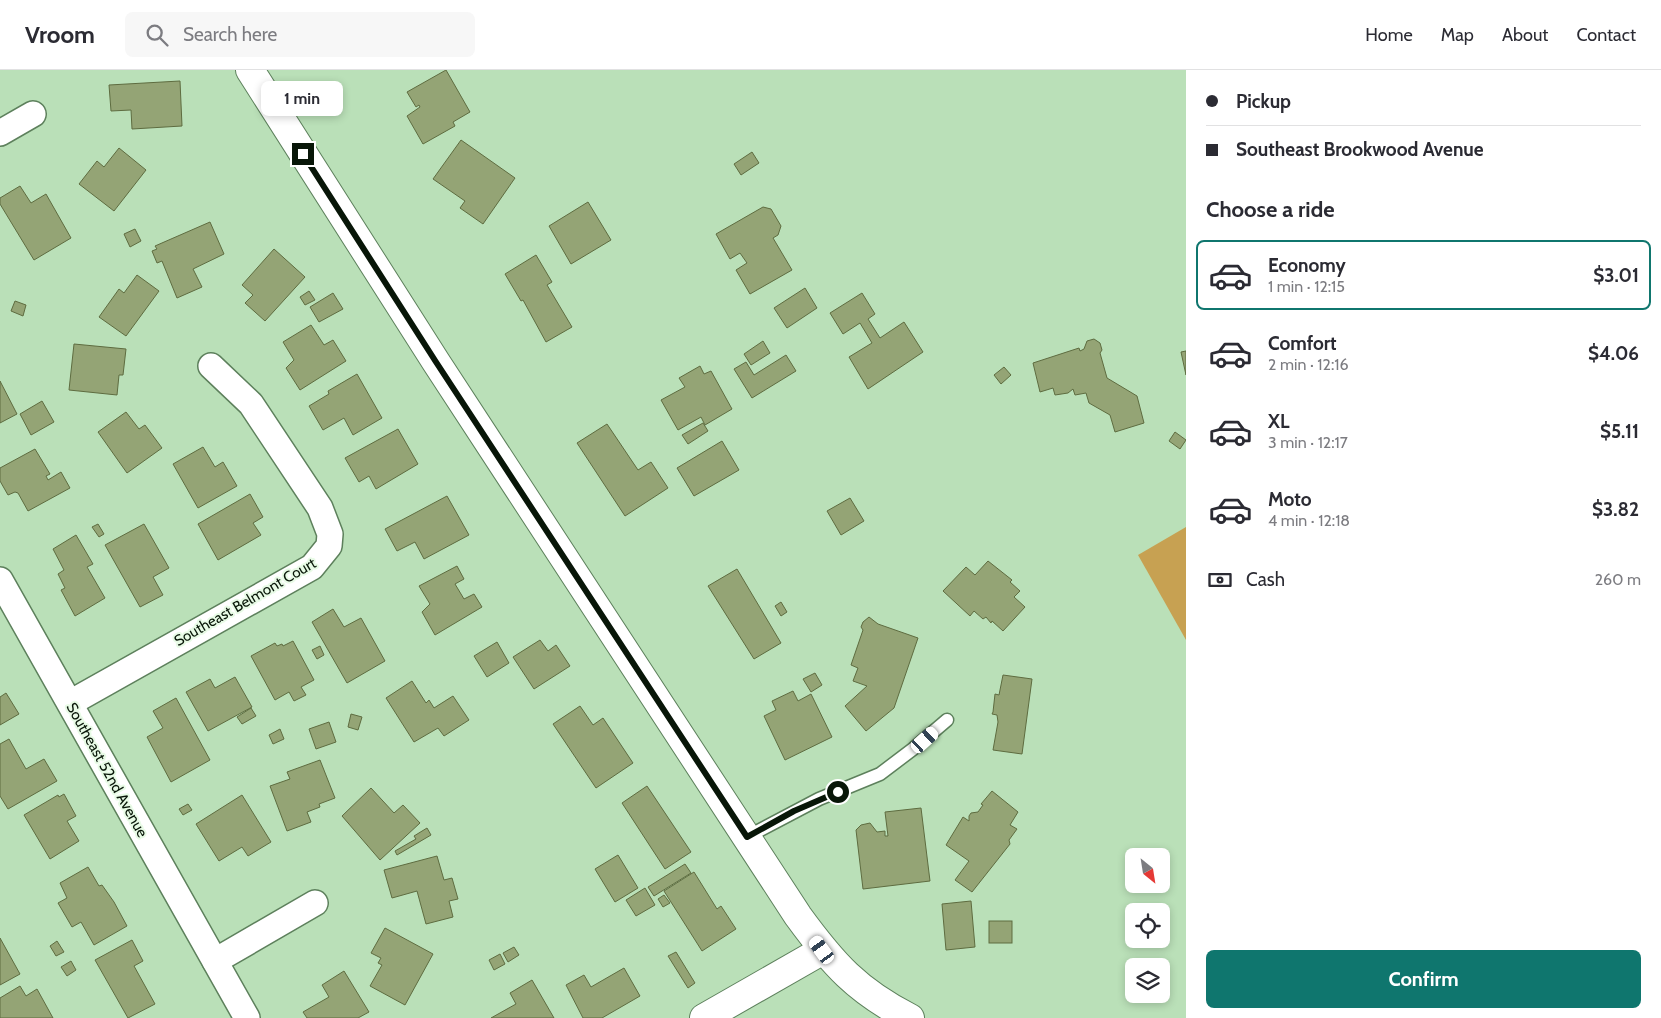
<!DOCTYPE html>
<meta charset="utf-8">
<style>
:root{--surface:#fff;--page:#f7f7f7;--text:#2b2b33;--muted:#7c7c81;--line:#e1e1e2;--accent:#0f766e}
body{margin:0;font-family:Cabin,sans-serif;background:var(--page);color:var(--text);height:100vh;display:flex;flex-direction:column;font-size:19px;white-space:nowrap}
*{box-sizing:border-box;margin:0}
p{font-size:16px;color:var(--muted)}
.icon{flex:none;width:28px;height:28px;fill:none;stroke:currentColor;stroke-width:2;stroke-linecap:round;stroke-linejoin:round}
.map{position:relative;flex:1;overflow:hidden}
.details{display:flex;flex-direction:column;background:var(--surface);width:475px}
.details>*{flex:none}
.top-card{display:grid;align-content:center;height:110px;padding:0 20px;background:var(--surface)}
.needle{width:32px;rotate:150deg}
.fabs{position:absolute;left:1125px;top:778px;display:grid;gap:10px}
.fabs a{display:grid;place-items:center;width:45px;height:45px;border-radius:8px;background:var(--surface);box-shadow:0 2px 8px #0003;font-size:25px}
.end{position:absolute;width:22px;height:22px;margin:-11px;border:6px solid #081608;background:#fff;box-shadow:0 0 0 2px #fff}
.from{border-radius:50%}
.bubble{position:absolute;height:35px;border-radius:8px;background:var(--surface);box-shadow:0 2px 8px #0003;font-size:16px;font-weight:800;line-height:35px;text-align:center}
.car{position:absolute;width:15px;height:30px;margin:-15px -8px;border-radius:6px;box-shadow:0 0 4px 1px #0007;background:linear-gradient(#fff 24%,#345 0 40%,#fff 0 76%,#345 0 86%,#fff 0)}
.top-card b{display:flex;align-items:center;gap:18px;height:48px;font-size:19px}
.top-card b+b{border-top:1px solid var(--line)}
.top-card i{width:12px;height:12px;background:var(--text)}
ul{padding:0;list-style:none}
li{display:flex;align-items:center;gap:15px;height:70px;margin:0 10px 8px;padding:0 10px;border:2px solid transparent;border-radius:8px}
li div{flex:1}
li b{display:block;font-size:19px}
li em{font-style:normal;font-weight:800}
li.current{border-color:var(--accent)}
li>.icon{width:45px;height:45px;stroke-width:1.5}
h2{padding:0 20px;font-size:22px;line-height:60px}
.pay{display:flex;align-items:center;gap:12px;height:55px;padding:0 20px;font-size:19px}
.pay p{margin-inline-start:auto}
.cta{display:flex;gap:10px;margin-top:auto;padding:10px 20px}
.cta a{flex:1;height:58px;border-radius:8px;background:var(--accent);color:#fff;font-size:20px;font-weight:800;line-height:58px;text-align:center}
header{display:flex;align-items:center;gap:30px;box-sizing:border-box;height:70px;padding:0 25px;background:var(--surface);border-bottom:1px solid var(--line)}
header strong{font-size:24px}
nav{display:flex;gap:28px;margin-inline-start:auto;font-size:18px}
.search{width:350px;height:45px;background:var(--page);display:flex;align-items:center;gap:12px;box-sizing:border-box;padding:0 18px;border-radius:8px;color:var(--muted);font-size:19px}
main{display:flex;flex:1;min-height:0}
.map>svg:first-child{display:block}
.green{fill:#c7a152}
.building{fill:#94a475;stroke:#5e6c40}
.lines{fill:none;stroke-linecap:round;stroke-linejoin:round}
.lane-casing{stroke:#5d805c;stroke-width:15}
.street-casing{stroke:#5d805c;stroke-width:28}
.secondary-casing{stroke:#5d805c;stroke-width:30}
.lane{stroke:#fff;stroke-width:12}
.street{stroke:#fff;stroke-width:25}
.secondary{stroke:#fff;stroke-width:28}
.route{stroke:#081608;stroke-width:6}
.labels{text-anchor:middle;dominant-baseline:central;stroke-width:4;stroke-linejoin:round;paint-order:stroke}
.street-label{font-size:15px;fill:#081608;stroke:#e8fbe6}
</style>
<header>
<strong>Vroom</strong>
<div class="search"><svg class="icon" aria-label="search" viewBox="0 0 24 24"><circle cx="10" cy="10" r="6"/><path d="M15 15l6 6"/></svg>Search here</div>
<nav><a>Home</a><a>Map</a><a>About</a><a>Contact</a></nav>
</header>
<main>
<div class="map">
<svg width="1186" height="948" viewBox="0 0 1186 948">
<rect width="100%" height="100%" fill="#bae0b8"/>
<polygon class="green" points="1186,457 1186,570 1138,485"/>
<g class="building">
<polygon points="446,0 470,42 453,52 455,56 423,74 407,46 420,37 419,35 416,37 407,22"/>
<polygon points="180,11 182,56 132,59 131,40 111,41 109,15"/>
<polygon points="461,70 515,108 483,154 460,138 465,131 433,109"/>
<polygon points="119,78 146,100 114,141 79,114 97,91 104,97"/>
<polygon points="752,82 759,93 741,105 734,94"/>
<polygon points="20,116 31,133 46,124 71,168 34,190 0,134 0,128"/>
<polygon points="588,132 611,170 571,194 549,156"/>
<polygon points="763,137 771,139 781,156 778,165 773,168 792,200 750,224 736,200 747,193 740,183 730,189 716,164"/>
<polygon points="210,152 224,184 193,199 202,217 177,228 162,191 157,193 152,181 157,179 155,176"/>
<polygon points="135,159 141,171 130,177 124,164"/>
<polygon points="274,179 305,207 265,251 245,233 253,225 242,215"/>
<polygon points="536,185 552,212 547,215 572,257 546,272 523,230 521,231 505,204"/>
<polygon points="137,205 159,221 126,266 99,247 119,219 124,223"/>
<polygon points="805,218 817,238 787,258 774,238"/>
<polygon points="309,221 315,230 305,235 300,227"/>
<polygon points="333,223 343,239 319,252 310,237"/>
<polygon points="862,223 875,244 868,249 880,268 904,252 923,282 868,319 849,287 872,273 860,253 843,264 830,243"/>
<polygon points="15,231 26,235 23,246 11,241"/>
<polygon points="311,255 324,275 333,270 346,291 300,320 286,298 294,290 283,272"/>
<polygon points="1094,269 1100,273 1102,280 1100,283 1107,308 1137,326 1144,353 1115,362 1110,345 1089,333 1086,323 1075,325 1073,319 1068,323 1055,325 1053,318 1040,322 1033,293 1079,278 1080,281 1084,279 1087,271"/>
<polygon points="763,271 770,283 751,295 744,284"/>
<polygon points="74,274 126,279 123,305 119,305 117,325 69,320"/>
<polygon points="1186,281 1186,305 1181,282"/>
<polygon points="786,285 796,301 752,328 734,299 746,292 754,305"/>
<polygon points="700,296 704,304 711,301 732,339 705,355 701,347 678,360 661,330 685,317 679,308"/>
<polygon points="1004,297 1011,305 1001,314 994,305"/>
<polygon points="357,304 382,348 353,365 344,348 323,360 309,336 329,324 328,321"/>
<polygon points="0,311 17,344 0,353"/>
<polygon points="42,331 54,352 31,365 20,344"/>
<polygon points="126,342 139,359 145,355 162,378 127,403 98,362"/>
<polygon points="703,353 708,361 688,374 682,365"/>
<polygon points="607,354 638,400 651,392 668,418 625,446 577,373"/>
<polygon points="398,359 418,394 376,419 369,406 359,412 345,388"/>
<polygon points="1175,362 1186,370 1180,379 1169,371"/>
<polygon points="722,371 739,400 694,426 677,398"/>
<polygon points="203,377 215,397 223,392 237,416 198,438 173,394"/>
<polygon points="35,379 50,404 46,406 48,410 61,402 70,418 28,441 18,423 15,422 8,425 0,411 0,398"/>
<polygon points="250,424 263,447 253,453 261,465 218,490 198,454"/>
<polygon points="447,426 469,465 424,489 415,472 397,481 385,459"/>
<polygon points="850,428 864,451 841,465 827,441"/>
<polygon points="98,454 104,464 99,467 92,457"/>
<polygon points="144,454 169,498 153,507 163,525 140,537 105,475"/>
<polygon points="76,465 93,494 87,497 105,528 75,546 61,520 65,518 58,504 64,500 53,479"/>
<polygon points="988,491 1012,510 1010,512 1020,521 1014,527 1025,537 1003,561 992,551 991,553 986,547 983,549 974,541 970,546 943,521 966,497 975,505"/>
<polygon points="457,496 464,509 455,514 464,529 474,524 482,537 435,565 422,542 430,534 419,516"/>
<polygon points="737,499 781,573 754,589 708,516"/>
<polygon points="781,532 787,542 781,546 775,536"/>
<polygon points="333,539 344,557 361,548 385,591 347,613 312,552"/>
<polygon points="869,547 878,554 918,568 894,638 866,661 845,636 867,616 853,611 858,598 851,595 863,560 861,557 863,552"/>
<polygon points="540,570 548,581 556,575 570,596 534,619 513,587"/>
<polygon points="293,571 314,610 301,617 306,625 294,631 289,622 275,630 251,586 275,573 277,576 282,574 283,576"/>
<polygon points="497,572 509,593 487,607 474,586"/>
<polygon points="320,576 324,585 317,589 312,580"/>
<polygon points="815,603 822,615 811,622 803,609"/>
<polygon points="1003,605 1032,609 1022,684 993,680 998,652 997,645 992,644 993,642 995,624 999,625"/>
<polygon points="235,607 252,637 208,661 186,622 210,609 215,618"/>
<polygon points="412,611 426,633 429,630 434,638 453,626 469,650 444,666 438,658 414,672 386,628"/>
<polygon points="793,621 798,631 811,624 832,667 785,690 764,646 776,640 772,631"/>
<polygon points="6,623 19,644 0,655 0,627"/>
<polygon points="176,628 210,690 171,712 147,667 163,658 153,641"/>
<polygon points="580,636 593,655 603,648 633,693 596,718 553,654"/>
<polygon points="251,638 256,646 242,654 237,647"/>
<polygon points="351,644 362,647 358,660 348,657"/>
<polygon points="329,652 336,672 316,679 309,659"/>
<polygon points="280,659 284,669 273,674 269,665"/>
<polygon points="9,669 26,699 44,689 57,711 8,739 0,726 0,674"/>
<polygon points="320,690 335,728 319,734 320,737 307,742 311,752 287,761 270,716 290,709 287,702"/>
<polygon points="647,716 691,782 665,799 622,733"/>
<polygon points="371,718 394,743 403,735 420,753 380,790 342,746"/>
<polygon points="992,721 1018,742 1010,755 1017,759 1009,770 1010,774 972,822 955,810 969,791 946,775 963,747 969,751 969,746 971,743 978,742 983,735 981,734"/>
<polygon points="64,724 76,746 67,751 79,771 50,789 24,745 58,725 59,727"/>
<polygon points="242,725 271,772 248,786 242,777 219,791 196,754"/>
<polygon points="188,734 192,740 183,745 179,739"/>
<polygon points="921,738 930,811 863,819 856,760 861,755 870,753 877,762 885,761 885,766 888,766 885,742"/>
<polygon points="427,758 431,765 397,785 395,781 416,769 414,766"/>
<polygon points="618,785 638,818 615,832 595,799"/>
<polygon points="437,786 444,810 452,808 458,829 449,831 453,847 426,854 417,821 392,828 384,800"/>
<polygon points="685,794 691,803 654,826 648,817"/>
<polygon points="88,797 99,816 102,815 114,832 127,856 94,875 81,852 72,857 58,833 67,828 60,813"/>
<polygon points="694,802 717,839 721,836 736,859 702,881 664,821"/>
<polygon points="645,818 655,835 636,846 626,830"/>
<polygon points="664,825 670,833 663,837 658,829"/>
<polygon points="971,831 975,877 946,880 942,834"/>
<rect x="989" y="851" width="23" height="22"/>
<polygon points="385,858 433,884 405,935 370,916 382,895 378,893 381,888 371,883"/>
<polygon points="0,868 20,904 0,915"/>
<polygon points="132,870 143,891 134,896 155,934 128,948 95,890"/>
<polygon points="57,871 64,882 56,886 50,876"/>
<polygon points="514,877 519,885 508,892 503,883"/>
<polygon points="676,882 695,913 688,918 668,886"/>
<polygon points="500,884 505,894 494,900 489,890"/>
<polygon points="71,891 76,900 67,906 61,897"/>
<polygon points="624,898 640,926 602,948 583,948 566,915 584,905 591,917"/>
<polygon points="344,901 369,942 358,948 307,948 303,942 329,927 322,915"/>
<polygon points="532,910 554,948 491,948 516,934 510,923"/>
<polygon points="20,916 26,926 37,919 53,948 0,948 0,928"/>
</g>
<g class="lines">
<defs>
<polyline id="lane" points="747,767 819,729 880,704 913,679 947,650"/>
<g id="street">
<polyline points="0,63 33,44"/>
<polyline points="0,510 247,948"/>
<polyline points="70,633 312,497 329,476 330,464 320,438 251,334 211,296"/>
<polyline points="215,891 315,833"/>
</g>
<g id="secondary">
<path d="M250 0 436 292 798 846C833 894 857 921 910 948"/>
<polyline points="704,948 823,880"/>
</g>
</defs>
<use href="#lane" class="lane-casing"/>
<use href="#street" class="street-casing"/>
<use href="#secondary" class="secondary-casing"/>
<use href="#lane" class="lane"/>
<use href="#street" class="street"/>
<use href="#secondary" class="secondary"/>
</g>
<g class="lines">
<polyline class="route" points="303,84 436,292 747,767 794,741 838,722"/>
</g>
<g class="labels">
<g class="street-label">
<text transform="translate(245 532) rotate(-30)">Southeast Belmont Court</text>
<text transform="translate(107 700) rotate(61)">Southeast 52nd Avenue</text>
</g>
</g>
</svg>
<div class="fabs">
<a><svg class="needle" viewBox="-14 -14 28 28"><path d="M0-13l5 13h-10z" fill="#e53935"/><path d="M0 13l5-13h-10z" fill="#7c7c81"/></svg></a>
<a><svg class="icon" aria-label="locate" viewBox="0 0 24 24"><circle cx="12" cy="12" r="6"/><path d="M12 2v4M12 18v4M2 12h4M18 12h4"/></svg></a>
<a><svg class="icon" aria-label="layers" viewBox="0 0 24 24"><path d="M12 4l9 5-9 5-9-5zM3 14l9 5 9-5"/></svg></a>
</div>
<i class="end from" style="left:838px;top:722px"></i>
<i class="end" style="left:303px;top:84px"></i>
<div class="bubble" style="left:261px;top:11px;width:82px">1 min</div>
<i class="car" style="left:925px;top:670px;rotate:48deg"></i>
<i class="car" style="left:822px;top:880px;rotate:324deg"></i>
</div>
<section class="details">
<div class="top-card">
<b><i class="from"></i>Pickup</b>
<b><i></i>Southeast Brookwood Avenue</b>
</div>
<h2>Choose a ride</h2>
<ul>
<li class="current"><svg class="icon" aria-label="car" viewBox="0 0 24 24"><path d="M5 17H2v-5l4-1 3-4h7l3 4 3 1v5h-3M9 17h6M6 11h13"/><circle cx="7" cy="17" r="2"/><circle cx="17" cy="17" r="2"/></svg><div><b>Economy</b><p>1 min · 12:15</p></div><em>$3.01</em></li>
<li><svg class="icon" aria-label="car" viewBox="0 0 24 24"><path d="M5 17H2v-5l4-1 3-4h7l3 4 3 1v5h-3M9 17h6M6 11h13"/><circle cx="7" cy="17" r="2"/><circle cx="17" cy="17" r="2"/></svg><div><b>Comfort</b><p>2 min · 12:16</p></div><em>$4.06</em></li>
<li><svg class="icon" aria-label="car" viewBox="0 0 24 24"><path d="M5 17H2v-5l4-1 3-4h7l3 4 3 1v5h-3M9 17h6M6 11h13"/><circle cx="7" cy="17" r="2"/><circle cx="17" cy="17" r="2"/></svg><div><b>XL</b><p>3 min · 12:17</p></div><em>$5.11</em></li>
<li><svg class="icon" aria-label="car" viewBox="0 0 24 24"><path d="M5 17H2v-5l4-1 3-4h7l3 4 3 1v5h-3M9 17h6M6 11h13"/><circle cx="7" cy="17" r="2"/><circle cx="17" cy="17" r="2"/></svg><div><b>Moto</b><p>4 min · 12:18</p></div><em>$3.82</em></li>
</ul>
<div class="pay"><svg class="icon" aria-label="cash" viewBox="0 0 24 24"><path d="M3 7h18v10H3z"/><circle cx="12" cy="12" r="2"/></svg>Cash<p>260 m</p></div>
<div class="cta"><a>Confirm</a></div>
</section>
</main>
